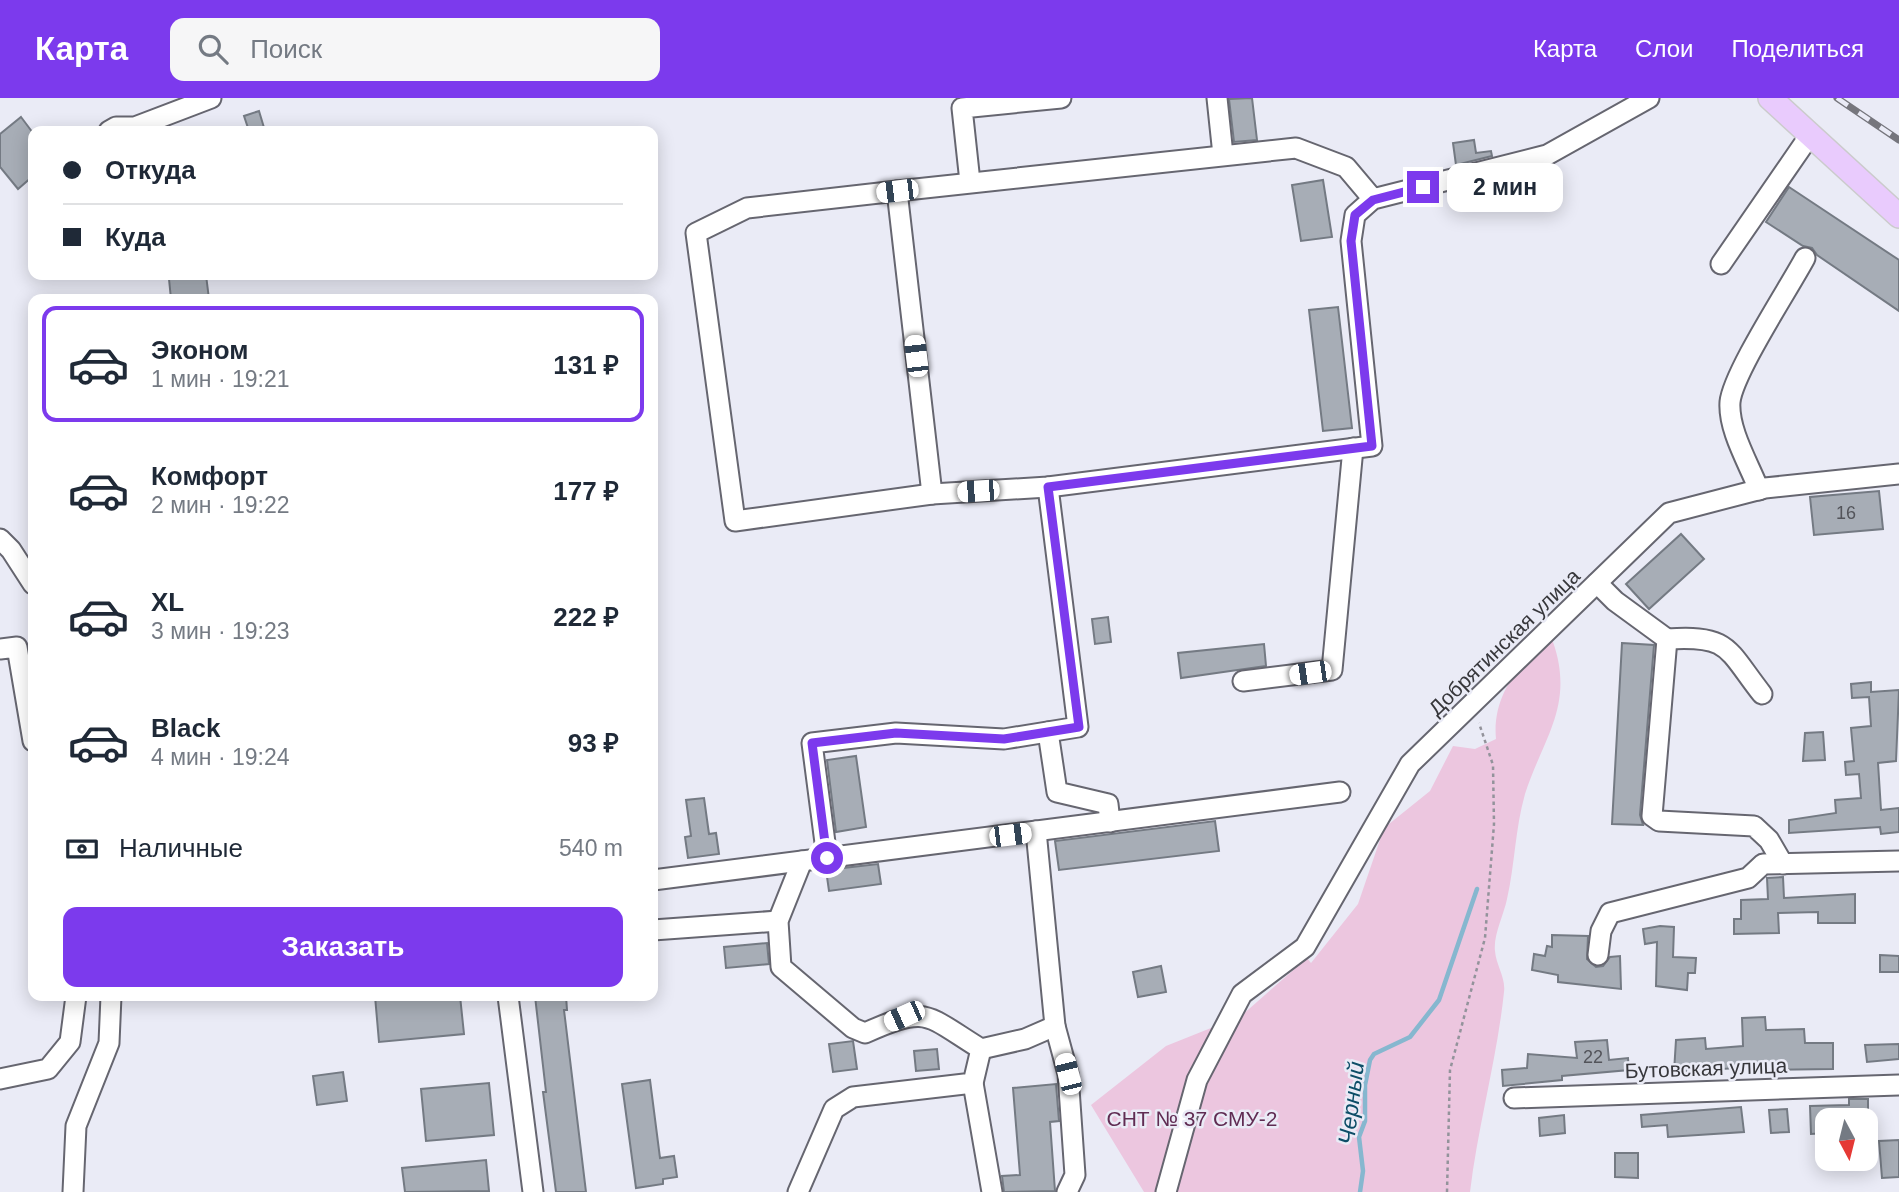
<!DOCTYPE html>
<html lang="ru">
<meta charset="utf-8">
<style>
:root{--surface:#fff;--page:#f6f6f7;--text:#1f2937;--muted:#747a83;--line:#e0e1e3;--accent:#7c3aed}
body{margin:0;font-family:Arial,sans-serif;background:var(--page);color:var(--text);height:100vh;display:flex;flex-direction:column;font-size:26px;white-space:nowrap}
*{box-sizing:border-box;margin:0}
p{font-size:23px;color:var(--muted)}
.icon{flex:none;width:38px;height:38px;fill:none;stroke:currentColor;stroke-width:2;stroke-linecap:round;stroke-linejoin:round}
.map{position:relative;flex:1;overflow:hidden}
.side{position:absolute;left:28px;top:196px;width:630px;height:707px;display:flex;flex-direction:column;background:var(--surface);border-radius:14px;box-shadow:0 4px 18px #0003}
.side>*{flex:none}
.top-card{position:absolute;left:28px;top:28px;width:630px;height:154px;border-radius:14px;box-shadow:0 4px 18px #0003;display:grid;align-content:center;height:154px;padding:0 35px;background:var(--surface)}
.needle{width:46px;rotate:173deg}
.fabs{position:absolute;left:1815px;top:1010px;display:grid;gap:14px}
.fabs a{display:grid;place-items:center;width:63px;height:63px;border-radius:14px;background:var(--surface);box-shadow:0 4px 18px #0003;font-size:35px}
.end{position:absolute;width:32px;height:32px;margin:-16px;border:9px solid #7c3aed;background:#fff;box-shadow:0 0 0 4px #fff}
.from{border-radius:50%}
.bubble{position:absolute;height:49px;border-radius:14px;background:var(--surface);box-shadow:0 4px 18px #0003;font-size:23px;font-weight:700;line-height:49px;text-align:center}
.car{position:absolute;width:21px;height:42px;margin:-21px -10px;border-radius:9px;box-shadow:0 0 5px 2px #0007;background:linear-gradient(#fff 24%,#345 0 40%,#fff 0 76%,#345 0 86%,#fff 0)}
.top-card b{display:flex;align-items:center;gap:24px;height:66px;font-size:26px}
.top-card b+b{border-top:2px solid var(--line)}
.top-card i{width:18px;height:18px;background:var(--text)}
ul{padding:12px 0 0;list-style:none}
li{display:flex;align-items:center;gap:21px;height:116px;margin:0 14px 10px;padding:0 21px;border:4px solid transparent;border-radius:14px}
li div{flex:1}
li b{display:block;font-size:26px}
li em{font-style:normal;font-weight:700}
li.active{border-color:var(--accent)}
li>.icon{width:63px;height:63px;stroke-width:1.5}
.pay{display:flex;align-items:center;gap:18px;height:77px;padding:0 35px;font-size:26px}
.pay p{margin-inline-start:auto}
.action{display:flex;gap:14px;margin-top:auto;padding:14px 35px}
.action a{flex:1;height:80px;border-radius:14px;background:var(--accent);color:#fff;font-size:28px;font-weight:700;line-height:80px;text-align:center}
header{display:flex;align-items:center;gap:42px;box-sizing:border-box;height:98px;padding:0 35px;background:var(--accent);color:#fff}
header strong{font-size:33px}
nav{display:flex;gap:38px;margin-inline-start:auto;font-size:24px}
.search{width:490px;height:63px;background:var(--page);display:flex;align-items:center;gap:18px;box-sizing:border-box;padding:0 24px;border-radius:14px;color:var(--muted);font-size:26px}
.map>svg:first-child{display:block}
.green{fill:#ecc6df}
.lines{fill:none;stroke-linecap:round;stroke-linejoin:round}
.stream{stroke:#86b7cf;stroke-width:4.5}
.building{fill:#a7adb6;stroke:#747a83;stroke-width:2}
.minor-casing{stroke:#666670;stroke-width:23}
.major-casing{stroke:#cbcbcc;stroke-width:26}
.path{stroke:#93939b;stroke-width:2.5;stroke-dasharray:3.5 3.5;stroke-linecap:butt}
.minor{stroke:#fff;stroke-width:19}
.major{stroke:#e9cbfd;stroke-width:23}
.rail-casing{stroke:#76767d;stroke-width:7}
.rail{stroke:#eaebf6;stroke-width:4.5;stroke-dasharray:13;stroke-linecap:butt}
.route{stroke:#7c3aed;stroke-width:9}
.labels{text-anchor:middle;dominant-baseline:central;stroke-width:5;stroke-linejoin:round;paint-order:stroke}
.number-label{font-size:18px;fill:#53545a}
.street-label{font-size:21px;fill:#37373b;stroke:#eaebf6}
.park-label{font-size:21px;fill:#602c53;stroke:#eaebf6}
.water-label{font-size:23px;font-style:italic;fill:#0d4d67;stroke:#eaebf6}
</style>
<header>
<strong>Карта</strong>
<div class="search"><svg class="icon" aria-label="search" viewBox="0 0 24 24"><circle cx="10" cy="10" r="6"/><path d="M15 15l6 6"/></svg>Поиск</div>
<nav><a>Карта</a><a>Слои</a><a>Поделиться</a></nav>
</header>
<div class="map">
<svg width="1899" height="1094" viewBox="0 0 1899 1094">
<rect width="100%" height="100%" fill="#eaebf6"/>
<path class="green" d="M1543 541 1553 544C1575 607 1543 640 1525 696 1515 731 1515 766 1507 801 1504 816 1493 838 1495 853 1496 867 1506 880 1504 894 1497 961 1478 1027 1470 1094H1144L1091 1007 1166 948 1241 918 1307 860 1311 865 1358 806 1384 730 1430 693 1453 648 1475 651 1496 641C1492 599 1517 570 1543 541Z"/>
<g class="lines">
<polyline class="stream" points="1360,1094 1363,1073 1359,1039 1365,1023 1365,987 1370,962 1374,956 1410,939 1439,902 1477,791"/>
</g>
<g class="building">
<polygon points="1252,0 1257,42 1234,44 1229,1"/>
<polygon points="259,13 265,33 249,33 244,18"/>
<polygon points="21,19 33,35 33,78 18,91 0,69 0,36"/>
<polygon points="1474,42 1476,55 1491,53 1492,58 1456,67 1453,45"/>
<polygon points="1323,82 1332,139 1301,143 1292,87"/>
<polygon points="1789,89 1899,162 1899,213 1817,157 1812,150 1803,148 1766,124"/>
<polygon points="206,177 209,201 171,201 169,181"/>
<polygon points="1338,209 1352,330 1323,333 1309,212"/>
<polygon points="1879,393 1883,431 1814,437 1810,399"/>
<polygon points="1681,436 1704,461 1649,511 1626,486"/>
<polygon points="1108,519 1111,544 1095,546 1092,521"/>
<polygon points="1622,545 1654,547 1640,717 1643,727 1612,726"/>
<polygon points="1264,546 1266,568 1181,580 1178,555"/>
<polygon points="1871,584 1871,594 1899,592 1896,663 1878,665 1881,712 1899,710 1899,734 1881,736 1880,729 1789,735 1789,722 1836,715 1835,702 1861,700 1859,676 1846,677 1845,664 1854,663 1851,630 1871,628 1869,599 1852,600 1851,586"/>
<polygon points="1823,634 1825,662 1803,663 1805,635"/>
<polygon points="856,658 866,729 836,734 827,662"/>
<polygon points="704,700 709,736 716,735 719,756 688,760 685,739 691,738 686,702"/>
<polygon points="1215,723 1219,753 1059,772 1055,743"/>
<polygon points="878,766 881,786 829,793 826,772"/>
<polygon points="1783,779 1784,800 1855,796 1855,825 1818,825 1818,814 1778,815 1779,835 1734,836 1734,821 1741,821 1741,802 1768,801 1767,780"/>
<polygon points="1660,828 1674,829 1673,859 1696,860 1695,875 1688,875 1687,892 1656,888 1657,844 1645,846 1643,831"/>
<polygon points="1552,837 1588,838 1587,861 1596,869 1603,868 1610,859 1620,858 1621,891 1558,884 1558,877 1532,872 1534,856 1545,858 1547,848 1552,849"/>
<polygon points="767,845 769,866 726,870 724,849"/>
<polygon points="1880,857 1899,858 1899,874 1880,874"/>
<polygon points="1161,868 1166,894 1138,899 1133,874"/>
<polygon points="375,898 460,898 464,936 379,944"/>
<polygon points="535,898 566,898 567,912 564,912 586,1094 556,1094 543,994 546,994"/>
<polygon points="1765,919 1766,932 1804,931 1805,945 1833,945 1833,971 1769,972 1769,968 1674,974 1676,942 1705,940 1706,951 1743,948 1742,920"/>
<polygon points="1607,942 1609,962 1628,960 1629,972 1562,978 1562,982 1503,988 1502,972 1527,970 1528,956 1577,960 1575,944"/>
<polygon points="853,943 857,971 833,974 829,946"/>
<polygon points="1899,946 1899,961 1867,964 1865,947"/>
<polygon points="937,951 939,971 916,973 914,953"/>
<polygon points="343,974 347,1003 317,1007 313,978"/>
<polygon points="650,982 660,1060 674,1058 677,1079 663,1081 663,1086 636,1090 622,986"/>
<polygon points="489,985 494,1037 426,1043 421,991"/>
<polygon points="1056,986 1059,1023 1050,1024 1055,1093 1004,1094 1002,1078 1020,1077 1013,990"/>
<polygon points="1849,1001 1868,1001 1868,1021 1827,1022 1827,1035 1811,1036 1810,1008 1849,1007"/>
<polygon points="1741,1009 1744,1034 1668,1039 1667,1027 1642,1029 1641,1017"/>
<polygon points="1787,1011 1789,1034 1771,1035 1769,1012"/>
<polygon points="1564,1017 1565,1035 1540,1038 1539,1020"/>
<polygon points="1899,1042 1899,1079 1882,1080 1879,1043"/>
<polygon points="1615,1055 1638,1055 1638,1080 1615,1079"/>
<polygon points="486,1062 489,1093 405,1094 402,1070"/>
</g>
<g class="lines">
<defs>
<g id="minor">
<polyline points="1217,0 1223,57"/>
<polyline points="109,33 116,29 135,29 211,0"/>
<polyline points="970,84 962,10 1061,0"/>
<polyline points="897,93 747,110 696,135 735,423 932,396"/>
<polyline points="1373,101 1346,69 1296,50 897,93 932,396 1048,389 1372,348 1351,143 1355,117 1373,101 1547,57 1649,0"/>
<polyline points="1721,166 1810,37"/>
<path d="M1759 392C1749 366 1728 332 1730 304 1733 275 1789 190 1805 160"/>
<polyline points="0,441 11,452 33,486"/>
<polyline points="1597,485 1615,503 1667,541 1652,718 1659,723 1754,728 1769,742 1783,766"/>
<path d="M1667 541C1730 537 1726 550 1762 596"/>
<polyline points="0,551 17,549 33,643"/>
<polyline points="1243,583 1332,572 1353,350"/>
<polyline points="1048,634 1057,694 1108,706 1110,724"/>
<polyline points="1036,733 1055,928 1068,976 1075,1077 1067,1094"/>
<polyline points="827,760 812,645 896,635 1004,641 1078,629 1048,389"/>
<path d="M802 763 778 823 781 869 853 930 865 935C929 907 924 916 981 951L1025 941 1055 928"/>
<polyline points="653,782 1340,694"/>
<polyline points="653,832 778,823"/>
<polyline points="1598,857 1601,833 1610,815 1748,780 1763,766 1899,763"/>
<polyline points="508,898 533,1094"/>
<polyline points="0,981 48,971 70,944 76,898"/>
<polyline points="973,985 992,1094"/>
<polyline points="1514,1000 1899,987"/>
<polyline points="73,1094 76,1028 109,945 111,898"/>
<polyline points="798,1094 834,1011 853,999 973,985 981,951"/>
<polyline points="1166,1094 1197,982 1242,896 1305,849 1410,666 1669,415 1765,390 1899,376"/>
</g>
<polyline id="major" points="1770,0 1899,118"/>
</defs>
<use href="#minor" class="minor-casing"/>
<use href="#major" class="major-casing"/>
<polyline class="path" points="1447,1094 1450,972 1485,840 1494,726 1493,667 1479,625"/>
<use href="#minor" class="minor"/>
<use href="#major" class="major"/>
<defs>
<polyline id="rail" points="1837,0 1899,42"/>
</defs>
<use href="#rail" class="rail-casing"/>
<use href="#rail" class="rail"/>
</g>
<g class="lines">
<polyline class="route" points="827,760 812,645 896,635 1004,641 1079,629 1048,389 1372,348 1351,143 1355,117 1373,102 1423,89"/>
</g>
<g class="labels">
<g class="number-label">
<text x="1846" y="415">16</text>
<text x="1593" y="959">22</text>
</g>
<g class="street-label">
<text transform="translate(1504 544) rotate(-44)">Добрятинская улица</text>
<text transform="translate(1706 970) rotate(-2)">Бутовская улица</text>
</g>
<g class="park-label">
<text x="1192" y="1020">СНТ № 37 СМУ-2</text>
</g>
<g class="water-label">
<text transform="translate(1351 1005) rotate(-83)">Черный</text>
</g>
</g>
</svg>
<div class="fabs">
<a><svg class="needle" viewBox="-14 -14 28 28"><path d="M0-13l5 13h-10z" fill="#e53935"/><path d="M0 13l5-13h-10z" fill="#747a83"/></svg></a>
</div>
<i class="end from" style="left:827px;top:760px"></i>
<i class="end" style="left:1423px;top:89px"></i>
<div class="bubble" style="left:1447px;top:65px;width:116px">2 мин</div>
<i class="car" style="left:897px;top:93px;rotate:263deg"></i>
<i class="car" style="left:916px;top:258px;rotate:353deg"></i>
<i class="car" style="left:978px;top:393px;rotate:266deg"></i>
<i class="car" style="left:1310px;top:575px;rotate:262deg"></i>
<i class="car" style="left:1010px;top:737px;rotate:83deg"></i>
<i class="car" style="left:904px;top:918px;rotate:246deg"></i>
<i class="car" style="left:1068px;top:976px;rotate:346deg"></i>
<div class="top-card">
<b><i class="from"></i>Откуда</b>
<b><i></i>Куда</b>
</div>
<section class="side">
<ul>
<li class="active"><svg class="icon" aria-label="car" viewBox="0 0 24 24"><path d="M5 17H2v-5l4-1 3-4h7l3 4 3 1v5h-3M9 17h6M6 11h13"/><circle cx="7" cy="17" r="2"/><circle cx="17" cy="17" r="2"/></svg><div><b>Эконом</b><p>1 мин · 19:21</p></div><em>131 ₽</em></li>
<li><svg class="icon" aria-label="car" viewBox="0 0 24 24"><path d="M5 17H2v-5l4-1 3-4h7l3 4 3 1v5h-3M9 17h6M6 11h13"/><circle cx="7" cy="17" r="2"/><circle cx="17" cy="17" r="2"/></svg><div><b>Комфорт</b><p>2 мин · 19:22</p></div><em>177 ₽</em></li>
<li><svg class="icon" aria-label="car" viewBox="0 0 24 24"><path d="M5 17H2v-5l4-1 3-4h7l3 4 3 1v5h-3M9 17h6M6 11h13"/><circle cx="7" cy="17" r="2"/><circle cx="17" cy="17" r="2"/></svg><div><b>XL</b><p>3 мин · 19:23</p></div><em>222 ₽</em></li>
<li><svg class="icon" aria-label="car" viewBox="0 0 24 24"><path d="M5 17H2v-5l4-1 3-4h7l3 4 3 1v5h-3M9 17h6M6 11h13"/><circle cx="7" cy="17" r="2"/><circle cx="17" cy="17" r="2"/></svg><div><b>Black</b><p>4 мин · 19:24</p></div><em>93 ₽</em></li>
</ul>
<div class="pay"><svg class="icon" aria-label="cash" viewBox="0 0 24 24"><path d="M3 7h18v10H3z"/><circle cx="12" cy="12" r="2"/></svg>Наличные<p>540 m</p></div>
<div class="action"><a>Заказать</a></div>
</section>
</div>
